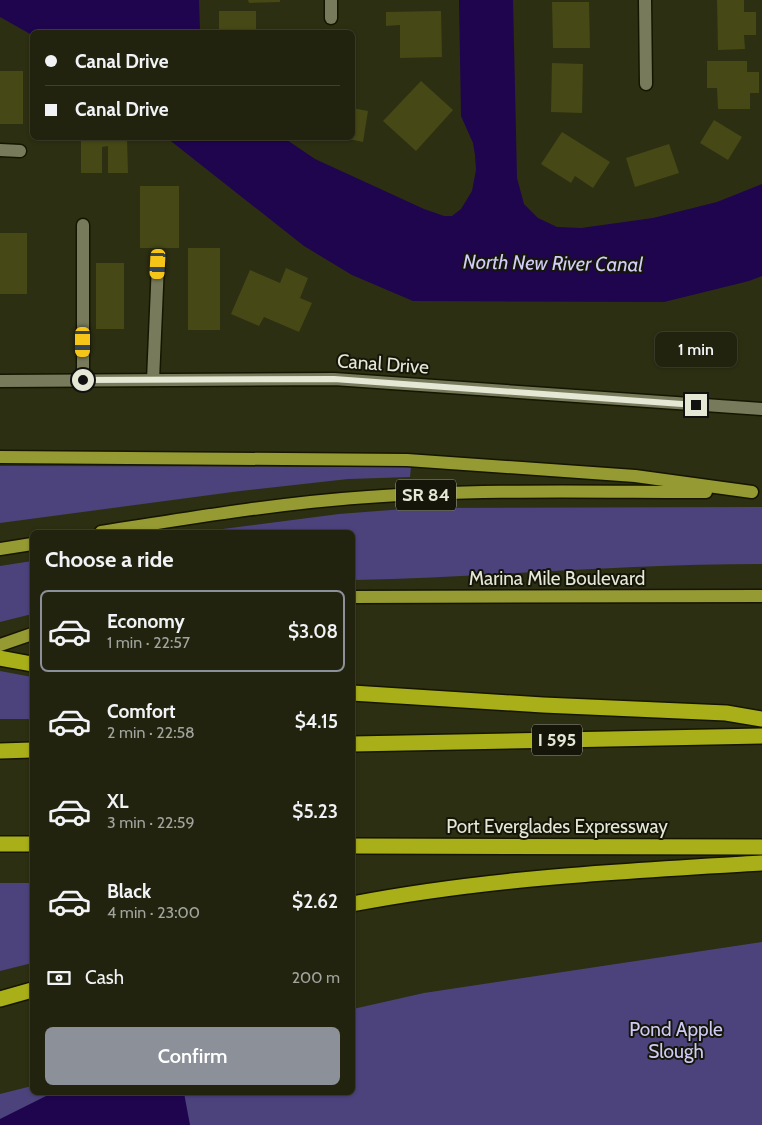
<!DOCTYPE html>
<meta charset="utf-8">
<style>
:root{--surface:#22230e;--page:#2a2b17;--text:#f1f3f6;--muted:#a2a49e;--line:#3f402e;--accent:#8c9099}
body{margin:0;font-family:Cabin,sans-serif;background:var(--page);color:var(--text);height:100vh;display:flex;flex-direction:column;font-size:19px;white-space:nowrap}
*{box-sizing:border-box;margin:0}
p{font-size:16px;color:var(--muted)}
.icon{flex:none;width:28px;height:28px;fill:none;stroke:currentColor;stroke-width:2;stroke-linecap:round;stroke-linejoin:round}
.map{position:relative;flex:1;overflow:hidden}
.details{position:absolute;left:30px;top:530px;width:325px;height:565px;display:flex;flex-direction:column;background:var(--surface);border-radius:8px;box-shadow:0 1px 4px #0004,0 0 0 1px var(--line)}
.details>*{flex:none}
.banner{position:absolute;left:30px;top:30px;width:325px;height:110px;border-radius:8px;box-shadow:0 1px 4px #0004,0 0 0 1px var(--line);display:grid;align-content:center;height:110px;padding:0 15px;background:var(--surface)}
.end{position:absolute;width:22px;height:22px;margin:-11px;border:6px solid #e6e8d6;background:#111;box-shadow:0 0 0 2px #111}
.from{border-radius:50%}
.bubble{position:absolute;height:35px;border-radius:8px;background:var(--surface);box-shadow:0 1px 4px #0004,0 0 0 1px var(--line);font-size:16px;font-weight:600;line-height:35px;text-align:center}
.car{position:absolute;width:15px;height:30px;margin:-15px -8px;border-radius:6px;box-shadow:0 0 4px 1px #0007;background:linear-gradient(#f5c518 24%,#345 0 40%,#f5c518 0 76%,#345 0 86%,#f5c518 0)}
.banner b{display:flex;align-items:center;gap:18px;height:48px;font-size:19px}
.banner b+b{border-top:1px solid var(--line)}
.banner i{width:12px;height:12px;background:var(--text)}
ul{padding:0;list-style:none}
li{display:flex;align-items:center;gap:15px;height:82px;margin:0 10px 8px;padding:0 5px;border:2px solid transparent;border-radius:8px}
li div{flex:1}
li b{display:block;font-size:19px}
li em{font-style:normal;font-weight:600}
li.on{border-color:var(--accent)}
li>.icon{width:45px;height:45px;stroke-width:1.5}
h2{padding:0 15px;font-size:22px;line-height:60px}
.pay{display:flex;align-items:center;gap:12px;height:55px;padding:0 15px;font-size:19px}
.pay p{margin-inline-start:auto}
.primary-button{display:flex;gap:10px;margin-top:auto;padding:10px 15px}
.primary-button a{flex:1;height:58px;border-radius:8px;background:var(--accent);color:#fff;font-size:20px;font-weight:600;line-height:58px;text-align:center}
.map>svg:first-child{display:block}
.green{fill:#4c437d}
.water{fill:#1e054e}
.building{fill:#464816}
.lines{fill:none;stroke-linecap:round;stroke-linejoin:round}
.minor-casing{stroke:#151600;stroke-width:15}
.major-casing{stroke:#151600;stroke-width:15}
.highway-casing{stroke:#151600;stroke-width:18}
.minor{stroke:#787b5b;stroke-width:12}
.major{stroke:#959a33;stroke-width:12}
.highway{stroke:#a9af18;stroke-width:15}
.route{stroke:#e6e8d6;stroke-width:6}
.labels{text-anchor:middle;dominant-baseline:central;stroke-width:4;stroke-linejoin:round;paint-order:stroke}
.shield{fill:#151609;stroke:#a7a998;stroke-width:1}
.shield-label{font-size:18px;font-weight:bold;fill:#e6e8d6}
.street-label{font-size:19px;fill:#e6e8d6;stroke:#151609}
.park-label{font-size:19px;fill:#cecbf6;stroke:#151609}
.water-label{font-size:20px;font-style:italic;fill:#d0cdf8;stroke:#151609}
</style>
<div class="map">
<svg width="762" height="1125" viewBox="0 0 762 1125">
<rect width="100%" height="100%" fill="#2d2f12"/>
<g class="green">
<polygon points="0,466 411,467 410,477 348,479 240,491 0,523"/>
<path d="M762 507V564C625 564 489 577 353 580L352 532H199L339 514 417 508Z"/>
<polygon points="32,561 32,614 0,622 0,566"/>
<polygon points="0,671 32,677 32,719 0,719"/>
<polygon points="0,883 32,883 32,963 0,971"/>
<polygon points="762,942 762,1125 0,1125 0,1094 32,1086 32,1092 352,1092 353,1009 424,993"/>
</g>
<g class="water">
<polygon points="0,0 199,0 200,32 32,32 32,35 0,17"/>
<polygon points="459,0 513,0 517,178 524,204 538,218 557,227 581,228 653,218 717,202 762,184 762,276 749,281 664,302 413,301 352,275 304,246 167,138 284,138 315,159 424,209 444,216 452,216 461,209 472,191 476,170 475,155 473,143 461,116"/>
<polygon points="52,1093 184,1093 190,1125 0,1125 0,1119"/>
</g>
<g class="building">
<polygon points="248,0 280,0 280,2 249,3"/>
<polygon points="717,0 744,0 744,12 756,12 756,35 744,35 745,49 718,50"/>
<polygon points="552,2 589,2 590,48 553,48"/>
<rect x="219" y="11" width="37" height="21"/>
<polygon points="441,11 442,57 400,58 400,25 386,26 386,12"/>
<polygon points="707,61 747,61 747,72 759,72 759,93 750,93 750,109 718,109 717,88 707,88"/>
<polygon points="552,63 583,64 582,113 551,112"/>
<rect x="0" y="71" width="23" height="53"/>
<polygon points="421,81 453,110 416,151 383,121"/>
<polygon points="352,108 368,111 363,142 344,138 352,138"/>
<polygon points="714,120 742,137 728,160 700,143"/>
<polygon points="562,132 610,162 593,188 575,176 571,183 541,164"/>
<polygon points="81,138 127,138 128,173 108,173 108,146 102,147 102,173 81,173"/>
<polygon points="669,144 679,173 635,187 626,158"/>
<rect x="140" y="186" width="39" height="62"/>
<rect x="0" y="233" width="27" height="61"/>
<rect x="188" y="248" width="32" height="82"/>
<rect x="96" y="263" width="28" height="66"/>
<polygon points="286,268 308,278 300,298 312,303 299,332 264,317 259,326 231,314 250,270 280,283"/>
</g>
<g class="lines">
<defs>
<g id="minor">
<polyline points="331,0 331,18"/>
<polyline points="645,0 646,84"/>
<polyline points="0,150 20,151"/>
<polyline points="83,380 83,225"/>
<polyline points="153,380 158,264"/>
<polyline points="0,381 334,379 762,409"/>
</g>
<g id="major">
<polyline points="0,457 407,460 635,476 752,492"/>
<path d="M101 532C190 518 279 503 368 497 481 489 594 492 706 492"/>
<polyline points="0,549 32,544"/>
<polyline points="352,597 762,596"/>
<polyline points="0,645 32,634"/>
</g>
<g id="highway">
<polyline points="0,658 32,664"/>
<polyline points="352,693 543,705 726,713 762,719"/>
<polyline points="352,744 762,736"/>
<polyline points="0,751 32,750"/>
<polyline points="0,844 32,844"/>
<polyline points="352,846 762,847"/>
<path d="M352 904C487 878 625 871 762 863"/>
<polyline points="0,999 32,990"/>
</g>
</defs>
<use href="#minor" class="minor-casing"/>
<use href="#major" class="major-casing"/>
<use href="#highway" class="highway-casing"/>
<use href="#minor" class="minor"/>
<use href="#major" class="major"/>
<use href="#highway" class="highway"/>
</g>
<g class="lines">
<polyline class="route" points="83,380 334,379 696,405"/>
</g>
<g class="labels">
<g class="shield">
<rect x="396" y="479.5" width="60" height="31" rx="4"/>
<rect x="532" y="724.5" width="50" height="31" rx="4"/>
</g>
<g class="shield-label">
<text x="426" y="495">SR 84</text>
<text x="557" y="740">I 595</text>
</g>
<g class="street-label">
<text transform="translate(383 364) rotate(4)">Canal Drive</text>
<text x="557" y="578">Marina Mile Boulevard</text>
<text x="557" y="826">Port Everglades Expressway</text>
</g>
<g class="park-label">
<text x="676" y="1029">Pond Apple<tspan x="676" dy="22">Slough</tspan></text>
</g>
<g class="water-label">
<text transform="translate(553 263) rotate(1)">North New River Canal</text>
</g>
</g>
</svg>
<i class="end from" style="left:83px;top:380px"></i>
<i class="end" style="left:696px;top:405px"></i>
<div class="bubble" style="left:655px;top:332px;width:82px">1 min</div>
<i class="car" style="left:158px;top:264px;rotate:183deg"></i>
<i class="car" style="left:83px;top:342px;rotate:180deg"></i>
<div class="banner">
<b><i class="from"></i>Canal Drive</b>
<b><i></i>Canal Drive</b>
</div>
<section class="details">
<h2>Choose a ride</h2>
<ul>
<li class="on"><svg class="icon" aria-label="car" viewBox="0 0 24 24"><path d="M5 17H2v-5l4-1 3-4h7l3 4 3 1v5h-3M9 17h6M6 11h13"/><circle cx="7" cy="17" r="2"/><circle cx="17" cy="17" r="2"/></svg><div><b>Economy</b><p>1 min · 22:57</p></div><em>$3.08</em></li>
<li><svg class="icon" aria-label="car" viewBox="0 0 24 24"><path d="M5 17H2v-5l4-1 3-4h7l3 4 3 1v5h-3M9 17h6M6 11h13"/><circle cx="7" cy="17" r="2"/><circle cx="17" cy="17" r="2"/></svg><div><b>Comfort</b><p>2 min · 22:58</p></div><em>$4.15</em></li>
<li><svg class="icon" aria-label="car" viewBox="0 0 24 24"><path d="M5 17H2v-5l4-1 3-4h7l3 4 3 1v5h-3M9 17h6M6 11h13"/><circle cx="7" cy="17" r="2"/><circle cx="17" cy="17" r="2"/></svg><div><b>XL</b><p>3 min · 22:59</p></div><em>$5.23</em></li>
<li><svg class="icon" aria-label="car" viewBox="0 0 24 24"><path d="M5 17H2v-5l4-1 3-4h7l3 4 3 1v5h-3M9 17h6M6 11h13"/><circle cx="7" cy="17" r="2"/><circle cx="17" cy="17" r="2"/></svg><div><b>Black</b><p>4 min · 23:00</p></div><em>$2.62</em></li>
</ul>
<div class="pay"><svg class="icon" aria-label="cash" viewBox="0 0 24 24"><path d="M3 7h18v10H3z"/><circle cx="12" cy="12" r="2"/></svg>Cash<p>200 m</p></div>
<div class="primary-button"><a>Confirm</a></div>
</section>
</div>
